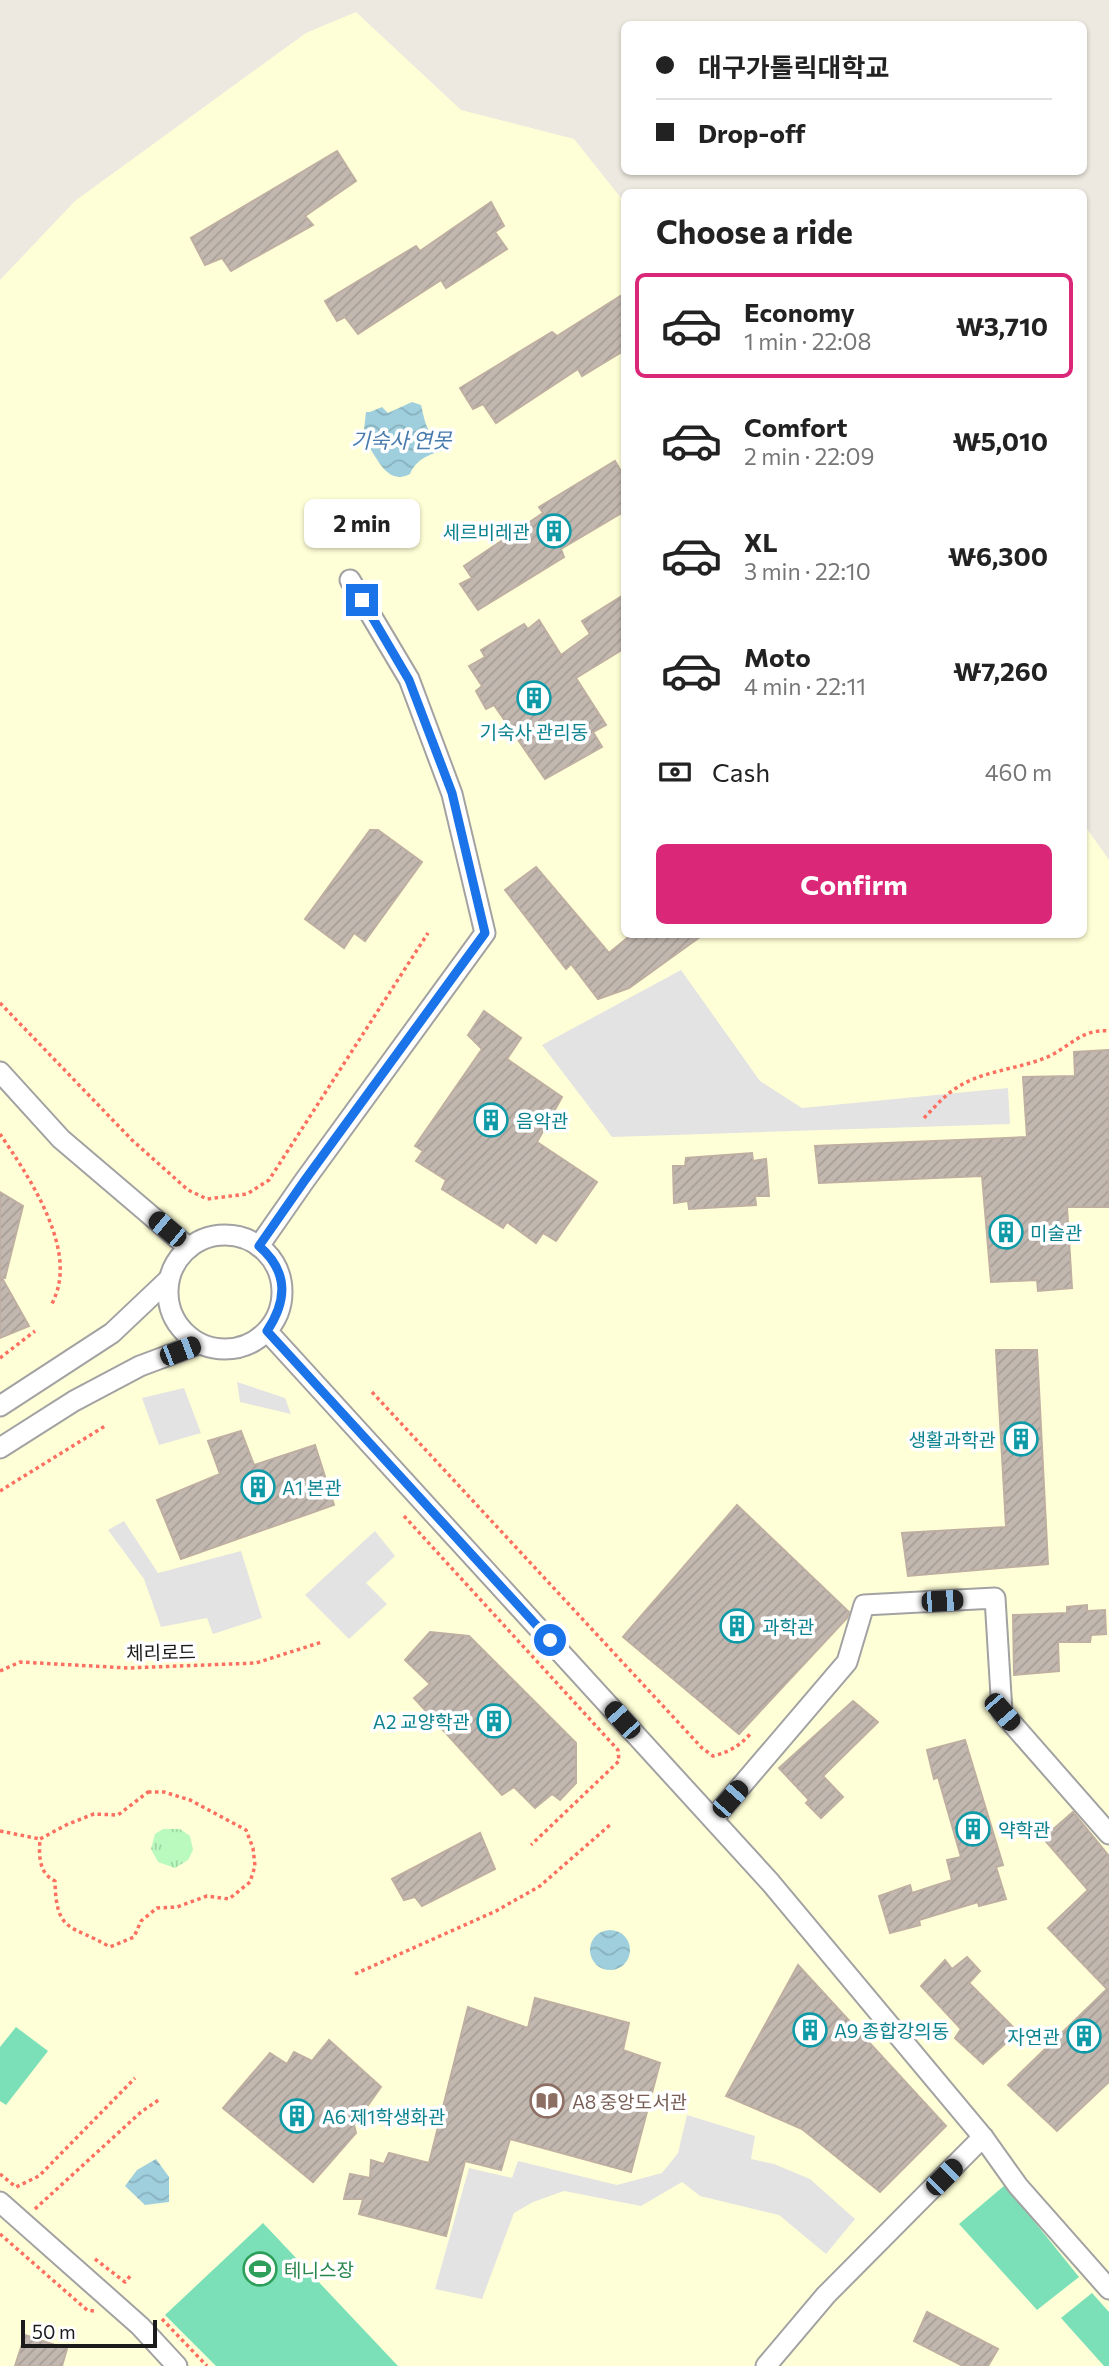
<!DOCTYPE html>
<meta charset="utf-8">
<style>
:root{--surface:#fff;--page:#f2f2f2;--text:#222;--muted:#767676;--line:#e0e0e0;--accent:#db2777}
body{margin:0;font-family:Commissioner,"Noto Sans KR",sans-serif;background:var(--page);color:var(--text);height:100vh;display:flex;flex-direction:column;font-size:26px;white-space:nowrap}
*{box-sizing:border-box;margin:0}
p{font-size:23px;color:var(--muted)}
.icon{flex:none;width:38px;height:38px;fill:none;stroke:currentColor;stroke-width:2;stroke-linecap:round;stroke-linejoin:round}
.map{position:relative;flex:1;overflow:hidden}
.side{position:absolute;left:621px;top:189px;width:466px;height:749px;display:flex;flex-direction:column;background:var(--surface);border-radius:10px;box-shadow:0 2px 5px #0004}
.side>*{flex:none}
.banner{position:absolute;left:621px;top:21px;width:466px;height:154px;border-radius:10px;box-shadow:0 2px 5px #0004;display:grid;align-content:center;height:154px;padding:0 35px;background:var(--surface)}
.scale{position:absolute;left:21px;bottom:18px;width:136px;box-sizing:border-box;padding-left:7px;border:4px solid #1b1b1b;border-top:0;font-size:19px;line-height:24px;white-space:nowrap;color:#1b1b1b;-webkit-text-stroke:5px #fff;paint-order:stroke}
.end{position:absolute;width:32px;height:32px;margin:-16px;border:9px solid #1a73e8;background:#fff;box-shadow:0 0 0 4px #fff}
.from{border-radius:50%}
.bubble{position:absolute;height:49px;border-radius:10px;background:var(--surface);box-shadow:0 2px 5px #0004;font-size:23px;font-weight:700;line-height:49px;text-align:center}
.car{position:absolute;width:21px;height:42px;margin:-21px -10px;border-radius:9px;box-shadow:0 0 5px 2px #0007;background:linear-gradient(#222 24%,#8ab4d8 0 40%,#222 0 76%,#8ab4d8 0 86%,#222 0)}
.banner b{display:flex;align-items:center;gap:24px;height:66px;font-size:26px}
.banner b+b{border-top:2px solid var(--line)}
.banner i{width:18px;height:18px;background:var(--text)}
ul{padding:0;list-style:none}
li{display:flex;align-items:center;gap:21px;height:105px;margin:0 14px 10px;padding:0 21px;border:4px solid transparent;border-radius:10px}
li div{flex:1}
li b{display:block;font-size:26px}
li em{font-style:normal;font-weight:700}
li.selected{border-color:var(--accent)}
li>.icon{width:63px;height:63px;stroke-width:1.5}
h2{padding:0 35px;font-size:32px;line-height:84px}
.pay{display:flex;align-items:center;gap:18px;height:77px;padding:0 35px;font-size:26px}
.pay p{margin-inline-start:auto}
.action{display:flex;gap:14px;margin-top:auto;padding:14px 35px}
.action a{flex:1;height:80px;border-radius:10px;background:var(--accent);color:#fff;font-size:28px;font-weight:700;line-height:80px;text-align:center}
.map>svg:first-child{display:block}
.education{fill:#ffffd7}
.park{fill:url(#park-tufts)}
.pitch{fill:#7be0b8}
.parking{fill:#e3e3e3}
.water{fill:url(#water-waves)}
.building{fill:url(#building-hatch);stroke:#bfafa2;stroke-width:2}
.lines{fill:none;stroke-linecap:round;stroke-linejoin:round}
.minor-casing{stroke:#a2a2a2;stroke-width:23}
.path{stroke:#fd7061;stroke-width:3.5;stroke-dasharray:3.5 3.5;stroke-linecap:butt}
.minor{stroke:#fff;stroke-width:19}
.route{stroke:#1a73e8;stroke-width:9}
.labels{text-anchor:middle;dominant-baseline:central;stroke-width:7;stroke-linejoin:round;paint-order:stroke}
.culture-label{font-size:19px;fill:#0d838f;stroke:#fff;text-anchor:start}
.street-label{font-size:19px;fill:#1b1b1b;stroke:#fff}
.education-label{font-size:19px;fill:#785e54;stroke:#fff;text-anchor:start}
.leisure-label{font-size:19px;fill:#27864d;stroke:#fff;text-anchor:start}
.water-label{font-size:21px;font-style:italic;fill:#467aac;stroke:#fff}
</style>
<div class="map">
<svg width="1109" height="2366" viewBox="0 0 1109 2366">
<defs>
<pattern id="park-tufts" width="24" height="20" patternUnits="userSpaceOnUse" patternTransform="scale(1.75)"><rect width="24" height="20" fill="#bafabf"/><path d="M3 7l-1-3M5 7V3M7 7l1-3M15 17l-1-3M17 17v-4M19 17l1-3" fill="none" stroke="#9fd6a4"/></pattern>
<pattern id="water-waves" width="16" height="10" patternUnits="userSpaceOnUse" patternTransform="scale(1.75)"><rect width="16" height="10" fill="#9fcfdd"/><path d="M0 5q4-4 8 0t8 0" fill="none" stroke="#88b1bd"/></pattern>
<pattern id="building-hatch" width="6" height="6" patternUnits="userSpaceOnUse" patternTransform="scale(1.75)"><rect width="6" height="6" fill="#c2b8b0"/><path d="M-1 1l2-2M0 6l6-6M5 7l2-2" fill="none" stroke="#a69e97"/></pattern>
</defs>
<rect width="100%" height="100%" fill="#ede9e0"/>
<polygon class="education" points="356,12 461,110 574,139 625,203 625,934 1083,934 1083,823 1109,860 1109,2366 0,2366 0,280 75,201 306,33"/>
<polygon class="park" points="163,1829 180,1829 190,1836 193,1850 188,1860 175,1868 158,1862 151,1849 155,1834"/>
<g class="pitch">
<polygon points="16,2027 48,2051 6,2105 0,2101 0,2047"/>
<polygon points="1005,2185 1079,2277 1037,2310 959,2224"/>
<polygon points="263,2223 398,2366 216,2366 165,2315"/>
<polygon points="1092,2293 1109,2312 1109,2366 1104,2366 1061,2318"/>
</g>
<g class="parking">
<polygon points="681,970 760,1081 802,1108 1008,1088 1010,1124 612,1137 542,1045"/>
<polygon points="237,1382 285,1398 291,1414 240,1402"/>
<polygon points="184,1388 201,1433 159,1445 142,1398"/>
<polygon points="124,1521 158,1573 241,1551 262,1618 213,1634 207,1618 161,1627 144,1579 108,1530"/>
<polygon points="375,1531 395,1556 366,1583 387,1604 349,1639 305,1595"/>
<polygon points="687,2115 755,2136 751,2159 774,2164 810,2179 855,2219 826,2254 779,2215 700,2196 682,2182 641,2206 564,2191 533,2202 514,2213 482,2299 435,2289 469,2168 512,2178 518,2161 617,2185 662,2173 678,2153"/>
</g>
<g class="water">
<path d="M412 402 421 405C424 416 425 430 435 437 442 442 444 440 449 447L447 450C431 453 416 459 410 474 385 487 376 453 363 438L366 412H370L382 407 388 413Z"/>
<circle cx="610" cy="1950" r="20"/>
<polygon points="156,2159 169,2177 169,2202 145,2205 125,2186 137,2170"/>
</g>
<g class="building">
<polygon points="337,151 356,181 305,216 313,225 231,271 222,258 205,265 191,238"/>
<polygon points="491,202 504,226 495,232 507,249 446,288 441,280 358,334 345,317 337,321 325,301 416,246 420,251"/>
<polygon points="625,293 625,350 582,376 578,369 496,423 483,404 473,409 460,388 552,332 557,336"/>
<polygon points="615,461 625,478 625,511 561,549 564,557 478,610 460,584 472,578 464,566 543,513 539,507"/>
<polygon points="625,594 625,648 576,678 606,725 593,732 602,747 545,779 494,705 486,709 476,691 482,686 469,666 485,657 481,650 524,624 528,629 539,620 561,655 590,634 582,621"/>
<polygon points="370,830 378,830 422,862 365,941 354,933 344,948 305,919"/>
<polygon points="536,867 609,953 632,934 704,934 629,988 598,999 571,964 566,969 505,890"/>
<polygon points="484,1011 521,1038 507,1059 562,1097 537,1142 597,1182 556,1241 543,1233 536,1243 507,1222 503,1228 442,1189 446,1180 416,1161 423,1151 415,1146 482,1049 468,1035"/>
<polygon points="1109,1050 1109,1207 1067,1207 1072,1288 1038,1291 1037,1280 991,1282 982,1176 819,1183 815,1146 1027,1137 1023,1077 1075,1076 1074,1052"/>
<polygon points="752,1153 753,1161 766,1159 769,1196 755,1196 756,1205 689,1209 688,1201 674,1203 673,1166 685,1166 686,1158"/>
<polygon points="0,1192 23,1206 5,1278 2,1278 29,1326 0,1338"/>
<polygon points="996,1350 1037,1350 1048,1564 908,1576 902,1533 1006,1527"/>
<polygon points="241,1431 254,1465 315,1445 334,1505 181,1559 157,1500 220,1474 208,1441"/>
<polygon points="737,1505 849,1612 847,1618 739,1734 623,1637"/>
<polygon points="1087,1605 1087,1611 1105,1610 1106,1634 1091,1635 1090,1642 1058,1642 1059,1671 1014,1675 1013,1615 1067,1613 1067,1607"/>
<polygon points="430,1632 469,1636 576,1743 576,1783 560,1800 552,1794 535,1808 514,1787 502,1795 414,1698 430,1684 405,1660"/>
<polygon points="853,1701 878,1722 823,1776 843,1797 821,1818 806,1803 809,1800 779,1768"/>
<polygon points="965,1740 1003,1865 996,1867 1006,1899 979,1906 978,1902 919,1920 920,1925 890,1933 879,1896 910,1885 912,1893 952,1880 947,1860 961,1857 938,1777 934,1779 927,1750"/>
<polygon points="1073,1812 1109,1856 1109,2082 1057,2131 1008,2085 1107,1989 1048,1928 1088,1890 1043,1838"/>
<polygon points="480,1833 495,1869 422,1906 415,1897 404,1900 392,1879"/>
<polygon points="967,1957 980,1971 969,1983 1018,2032 983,2064 955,2038 961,2029 921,1986 945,1960 952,1969"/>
<polygon points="798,1965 946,2126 880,2192 802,2129 726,2096"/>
<polygon points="535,1998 629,2023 623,2050 660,2063 631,2172 510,2139 501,2170 465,2161 446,2236 359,2214 363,2199 344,2199 350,2174 370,2178 371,2160 384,2164 389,2153 429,2163 468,2007 528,2028"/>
<polygon points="329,2040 381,2087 354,2125 356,2133 313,2182 223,2108 270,2053 287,2064 294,2052 312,2061"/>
<polygon points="927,2312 998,2349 988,2366 963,2366 914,2341"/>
<polygon points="25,2335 67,2349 62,2366 15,2366"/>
</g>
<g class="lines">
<defs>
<g id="minor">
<polyline points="0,1072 61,1139 189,1248"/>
<circle cx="225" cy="1292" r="57"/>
<polyline points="259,1246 305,1180 485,933 452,794 409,679 350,580"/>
<polyline points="267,1331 770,1882 983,2137 1018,2186 1109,2289"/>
<polyline points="0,1406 112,1333 168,1280"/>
<polyline points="0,1448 74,1401 140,1366 199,1344"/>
<polyline points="713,1819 847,1662 864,1605 995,1598 1002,1712 1109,1834"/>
<polyline points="0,2202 140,2326 177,2366"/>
<polyline points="766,2366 826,2295 983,2137"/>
</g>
</defs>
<use href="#minor" class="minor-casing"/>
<g class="path">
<polyline points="0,1003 132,1140 188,1190 207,1199 247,1194 269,1180 428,933"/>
<path d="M924 1118C933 1109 942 1098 952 1091 978 1071 1015 1070 1045 1058 1068 1049 1081 1028 1109 1031"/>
<path d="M0 1134C26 1172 68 1235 59 1283 58 1290 55 1297 52 1304"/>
<polyline points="0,1358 35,1331"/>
<path d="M372 1392 702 1748 713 1756C729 1752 740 1746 751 1733"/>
<polyline points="0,1491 105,1426"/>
<polyline points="404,1516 618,1750 619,1761 531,1845"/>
<polyline points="0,1671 20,1662 128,1668 256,1663 322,1642"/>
<path d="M148 1792H164L190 1800 246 1830 253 1848 255 1866 250 1882 229 1899 207 1896 177 1907 157 1908 141 1921 134 1937 110 1947C71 1924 56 1934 55 1881 38 1873 39 1854 40 1839L68 1824 94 1814 118 1815Z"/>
<polyline points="0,1831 40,1839"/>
<polyline points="355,1974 496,1911 540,1886 611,1824"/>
<polyline points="0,2174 16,2187 39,2176 135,2078"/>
<polyline points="35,2209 141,2112 160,2099"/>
<polyline points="0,2234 87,2310 94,2311"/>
<polyline points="95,2259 125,2282 132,2274"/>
<polyline points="162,2319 207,2366"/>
</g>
<use href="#minor" class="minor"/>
</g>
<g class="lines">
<path class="route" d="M362 600 409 680 452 793 485 933 305 1180 259 1246C289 1272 287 1301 267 1331L550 1640"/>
</g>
<defs>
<symbol id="building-ring" viewBox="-11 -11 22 22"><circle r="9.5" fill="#fff" stroke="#0f9aa8" stroke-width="1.5"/><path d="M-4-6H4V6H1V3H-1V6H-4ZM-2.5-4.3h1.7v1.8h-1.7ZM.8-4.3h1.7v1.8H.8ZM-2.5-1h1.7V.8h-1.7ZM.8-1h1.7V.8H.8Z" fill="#0f9aa8"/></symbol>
<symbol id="library-ring" viewBox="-11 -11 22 22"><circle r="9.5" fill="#fff" stroke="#8d6e63" stroke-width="1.5"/><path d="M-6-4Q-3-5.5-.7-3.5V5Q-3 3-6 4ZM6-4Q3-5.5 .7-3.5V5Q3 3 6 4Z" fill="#8d6e63"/></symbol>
<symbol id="stadium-ring" viewBox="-11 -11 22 22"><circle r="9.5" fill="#fff" stroke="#2e9e5b" stroke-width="1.5"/><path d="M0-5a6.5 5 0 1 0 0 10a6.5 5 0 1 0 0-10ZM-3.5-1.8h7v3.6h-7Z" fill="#2e9e5b"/></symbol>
</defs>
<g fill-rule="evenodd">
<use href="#building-ring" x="535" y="512" width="38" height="38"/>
<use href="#building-ring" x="515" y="679" width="38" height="38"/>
<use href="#building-ring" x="472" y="1101" width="38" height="38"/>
<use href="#building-ring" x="987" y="1213" width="38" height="38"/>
<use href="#building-ring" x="1002" y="1420" width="38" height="38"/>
<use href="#building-ring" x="239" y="1468" width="38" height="38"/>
<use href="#building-ring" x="718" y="1607" width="38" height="38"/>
<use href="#building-ring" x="475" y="1702" width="38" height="38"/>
<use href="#building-ring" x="954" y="1810" width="38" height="38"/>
<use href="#building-ring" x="791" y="2011" width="38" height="38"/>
<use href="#building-ring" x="1065" y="2017" width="38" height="38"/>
<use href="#library-ring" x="528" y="2082" width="38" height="38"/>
<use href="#building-ring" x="278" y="2097" width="38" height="38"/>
<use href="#stadium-ring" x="241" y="2250" width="38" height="38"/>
</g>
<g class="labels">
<g class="culture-label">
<text x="530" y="531" text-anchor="end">세르비레관</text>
<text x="534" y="731" text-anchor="middle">기숙사 관리동</text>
<text x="516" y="1120">음악관</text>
<text x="1030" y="1232">미술관</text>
<text x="996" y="1439" text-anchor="end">생활과학관</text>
<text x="282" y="1487">A1 본관</text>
<text x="762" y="1626">과학관</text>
<text x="470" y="1721" text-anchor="end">A2 교양학관</text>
<text x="998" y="1829">약학관</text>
<text x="834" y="2030">A9 종합강의동</text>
<text x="1060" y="2036" text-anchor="end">자연관</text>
<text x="322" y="2116">A6 제1학생화관</text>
</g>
<g class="street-label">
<text transform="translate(161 1652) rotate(-1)">체리로드</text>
</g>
<g class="education-label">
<text x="572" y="2101">A8 중앙도서관</text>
</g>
<g class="leisure-label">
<text x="284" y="2269">테니스장</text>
</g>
<g class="water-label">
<text x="401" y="439">기숙사 연못</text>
</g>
</g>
</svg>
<div class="scale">50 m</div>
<i class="end from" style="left:550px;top:1640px"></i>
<i class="end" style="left:362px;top:600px"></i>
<div class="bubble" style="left:304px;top:499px;width:116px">2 min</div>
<i class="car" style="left:167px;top:1229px;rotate:310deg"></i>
<i class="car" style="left:180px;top:1351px;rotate:69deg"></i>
<i class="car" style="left:942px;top:1601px;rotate:87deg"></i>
<i class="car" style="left:1002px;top:1712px;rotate:139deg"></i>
<i class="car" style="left:622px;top:1720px;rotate:318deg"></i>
<i class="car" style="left:730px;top:1799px;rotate:41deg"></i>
<i class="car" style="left:944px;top:2177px;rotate:45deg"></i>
<div class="banner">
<b><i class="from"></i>대구가톨릭대학교</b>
<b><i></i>Drop-off</b>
</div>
<section class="side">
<h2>Choose a ride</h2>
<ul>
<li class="selected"><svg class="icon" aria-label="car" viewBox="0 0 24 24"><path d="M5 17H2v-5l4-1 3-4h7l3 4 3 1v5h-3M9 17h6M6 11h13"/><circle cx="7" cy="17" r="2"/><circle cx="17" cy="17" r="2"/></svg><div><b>Economy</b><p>1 min · 22:08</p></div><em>₩3,710</em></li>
<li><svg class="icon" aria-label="car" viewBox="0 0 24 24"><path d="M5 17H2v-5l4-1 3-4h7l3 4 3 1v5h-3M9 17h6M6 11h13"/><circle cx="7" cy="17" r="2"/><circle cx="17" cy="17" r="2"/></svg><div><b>Comfort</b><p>2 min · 22:09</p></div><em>₩5,010</em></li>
<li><svg class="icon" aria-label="car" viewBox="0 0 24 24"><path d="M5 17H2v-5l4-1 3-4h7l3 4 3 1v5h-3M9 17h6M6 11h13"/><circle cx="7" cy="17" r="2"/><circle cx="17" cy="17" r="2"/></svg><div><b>XL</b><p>3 min · 22:10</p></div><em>₩6,300</em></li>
<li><svg class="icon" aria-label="car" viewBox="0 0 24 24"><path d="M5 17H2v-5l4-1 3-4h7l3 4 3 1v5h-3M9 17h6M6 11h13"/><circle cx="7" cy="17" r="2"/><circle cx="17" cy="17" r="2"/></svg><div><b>Moto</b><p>4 min · 22:11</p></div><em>₩7,260</em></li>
</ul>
<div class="pay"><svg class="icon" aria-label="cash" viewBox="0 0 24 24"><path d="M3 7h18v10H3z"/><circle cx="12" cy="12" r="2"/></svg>Cash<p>460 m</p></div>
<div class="action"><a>Confirm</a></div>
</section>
</div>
